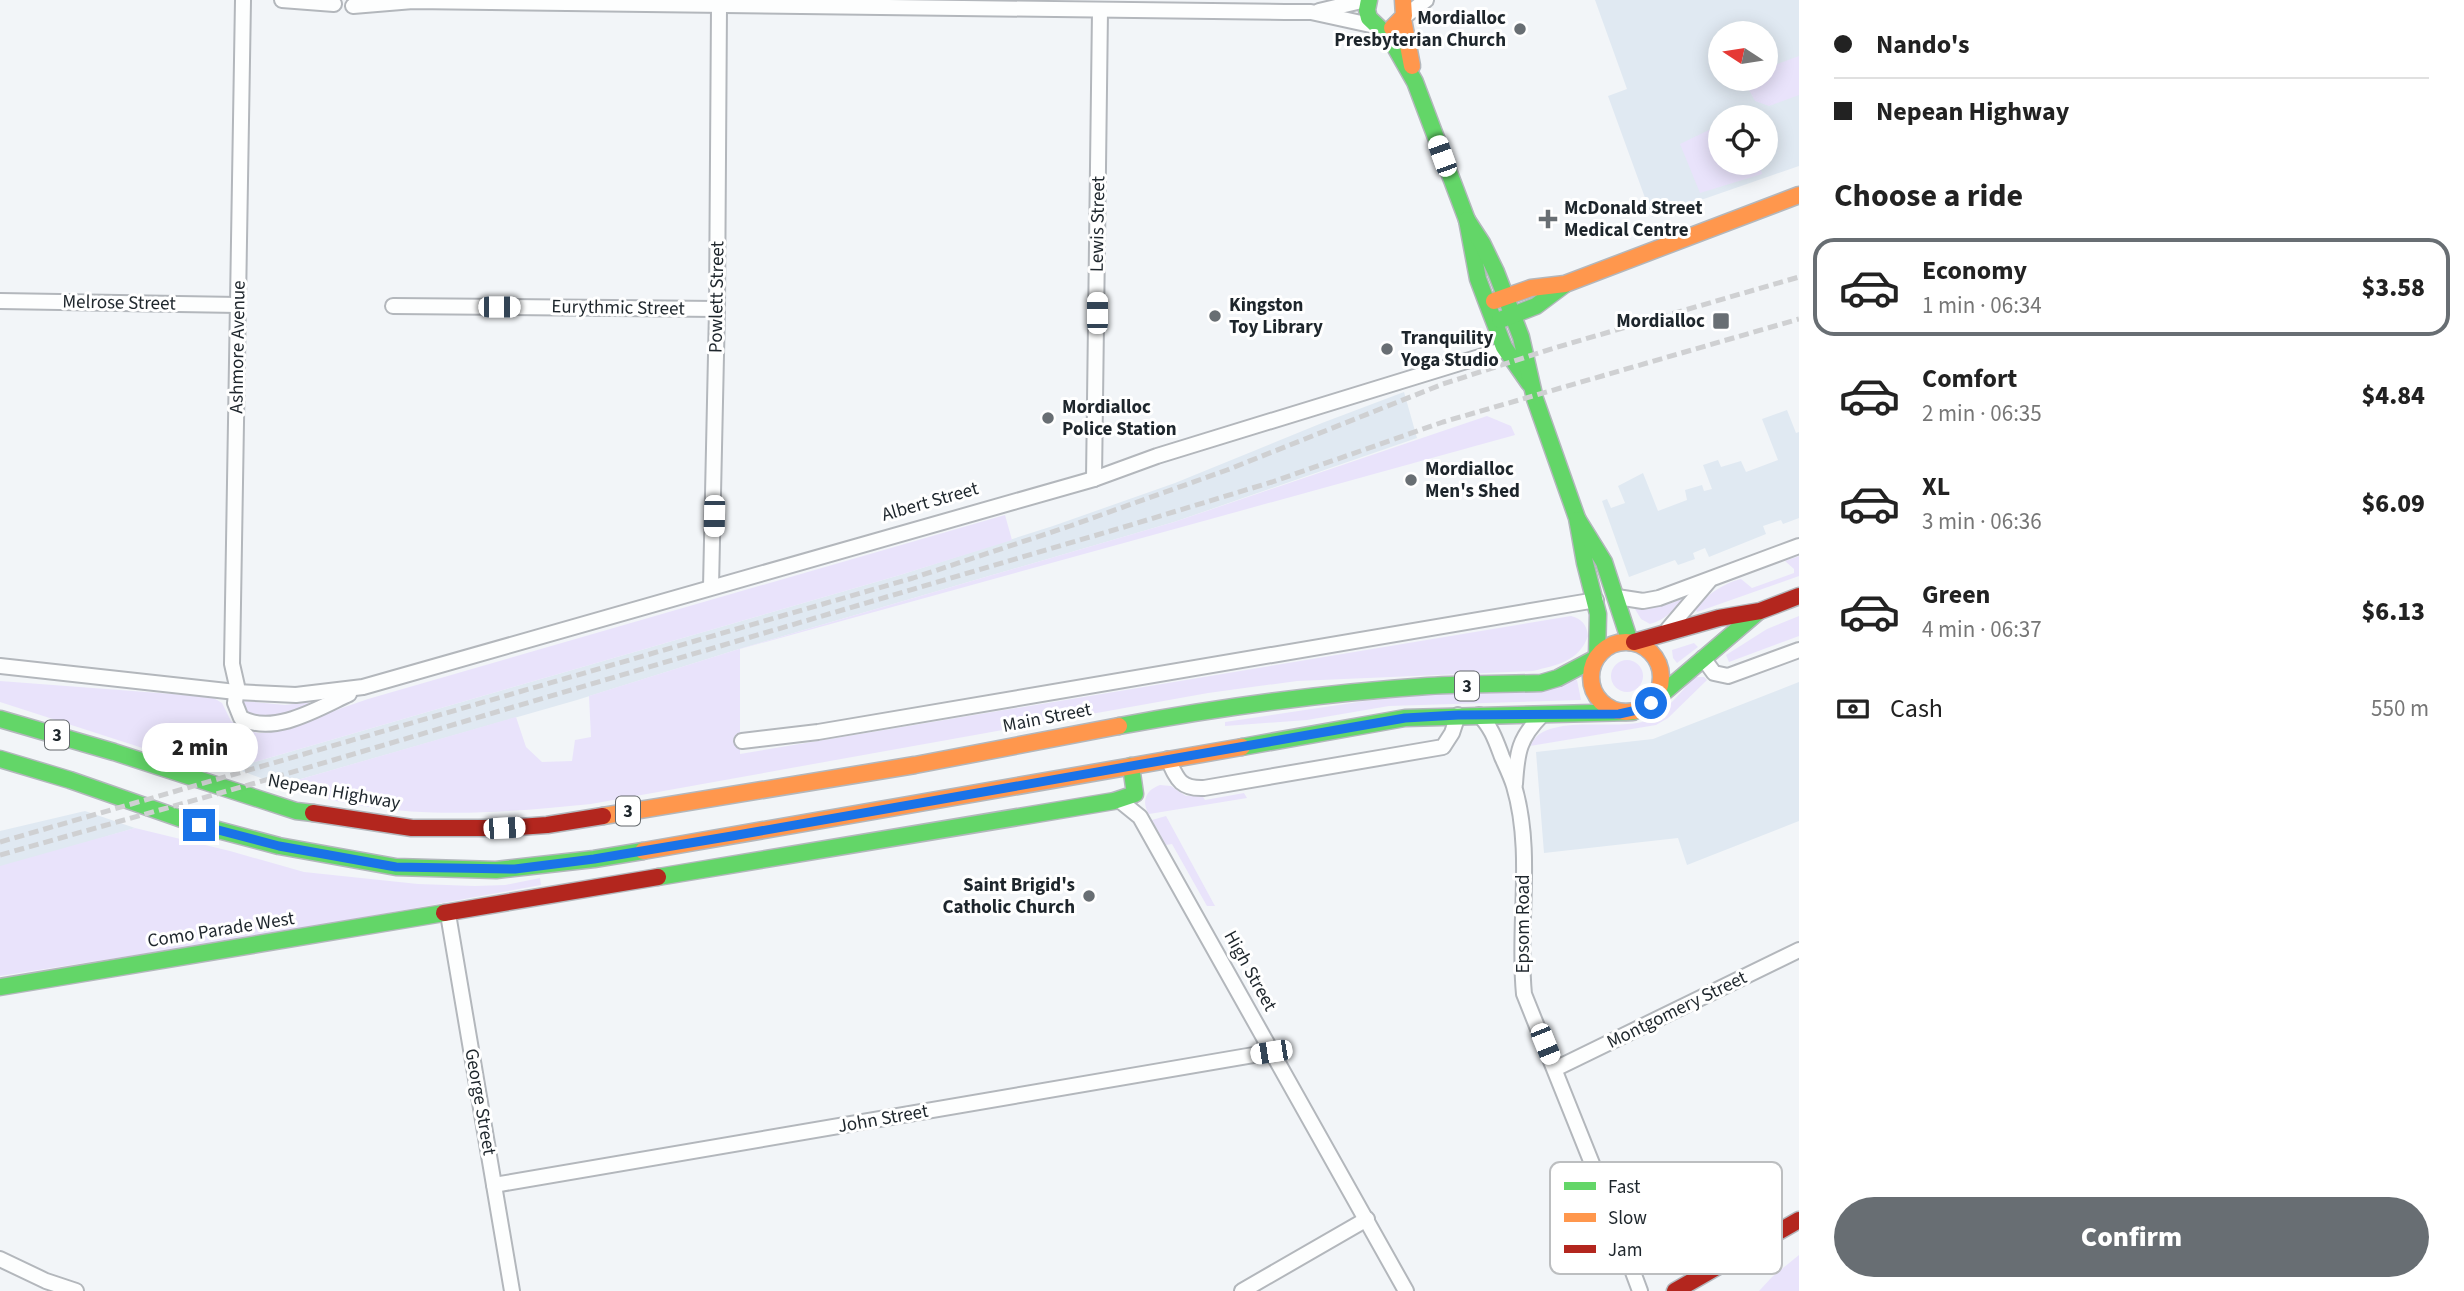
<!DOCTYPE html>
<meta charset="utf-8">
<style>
:root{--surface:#fff;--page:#f2f2f2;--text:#222;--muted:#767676;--line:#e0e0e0;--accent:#686e73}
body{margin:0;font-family:"Source Sans 3",sans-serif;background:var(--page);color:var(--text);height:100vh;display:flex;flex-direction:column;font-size:26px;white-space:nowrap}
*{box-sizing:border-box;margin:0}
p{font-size:23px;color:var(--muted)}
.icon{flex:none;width:38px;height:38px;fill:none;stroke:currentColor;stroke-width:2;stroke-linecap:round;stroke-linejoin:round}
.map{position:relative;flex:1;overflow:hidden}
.details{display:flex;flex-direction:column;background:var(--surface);width:665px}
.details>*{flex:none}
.guide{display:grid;align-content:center;height:154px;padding:0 35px;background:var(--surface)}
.needle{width:46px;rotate:282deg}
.fabs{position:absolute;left:1708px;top:21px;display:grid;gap:14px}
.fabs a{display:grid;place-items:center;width:70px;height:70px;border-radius:50%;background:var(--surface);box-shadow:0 4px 18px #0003;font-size:35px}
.end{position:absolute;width:32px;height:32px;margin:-16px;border:9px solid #1a73e8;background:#fff;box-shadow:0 0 0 4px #fff}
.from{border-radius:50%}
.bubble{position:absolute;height:49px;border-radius:24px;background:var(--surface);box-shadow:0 4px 18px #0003;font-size:23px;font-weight:800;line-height:49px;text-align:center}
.car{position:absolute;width:21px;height:42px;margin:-21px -10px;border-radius:9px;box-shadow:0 0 5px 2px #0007;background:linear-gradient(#fff 24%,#345 0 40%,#fff 0 76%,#345 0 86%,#fff 0)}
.guide b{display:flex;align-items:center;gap:24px;height:66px;font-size:26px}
.guide b+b{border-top:2px solid var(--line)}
.guide i{width:18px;height:18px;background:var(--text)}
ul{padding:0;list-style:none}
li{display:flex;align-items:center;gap:21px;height:98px;margin:0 14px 10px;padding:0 21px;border:4px solid transparent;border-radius:21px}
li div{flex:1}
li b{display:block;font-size:26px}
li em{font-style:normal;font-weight:800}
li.current{border-color:var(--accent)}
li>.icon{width:63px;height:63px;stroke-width:1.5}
h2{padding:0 35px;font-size:32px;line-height:84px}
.pay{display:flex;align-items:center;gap:18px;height:77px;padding:0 35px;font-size:26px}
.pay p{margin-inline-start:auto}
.action{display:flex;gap:14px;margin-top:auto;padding:14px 35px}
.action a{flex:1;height:80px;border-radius:42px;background:var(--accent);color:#fff;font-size:28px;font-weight:800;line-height:80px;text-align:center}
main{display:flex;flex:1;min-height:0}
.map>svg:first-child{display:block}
.built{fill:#e0e9f2;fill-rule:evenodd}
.green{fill:#e9e3fb}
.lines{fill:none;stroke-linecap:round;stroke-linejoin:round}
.street-casing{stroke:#b3b7bc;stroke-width:18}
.fast-casing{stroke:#b3b7bc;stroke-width:19}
.slow-casing{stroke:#b3b7bc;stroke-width:19}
.jam-casing{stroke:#b3b7bc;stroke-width:19}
.street{stroke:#fdfefe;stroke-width:14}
.fast{stroke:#63d668;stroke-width:16}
.slow{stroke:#ff974d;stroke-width:16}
.jam{stroke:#b3261e;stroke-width:16}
.rail{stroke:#cfd0d2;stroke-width:5;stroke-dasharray:10 5;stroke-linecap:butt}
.route{stroke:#1a73e8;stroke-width:9}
.poi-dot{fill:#686e73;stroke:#fff;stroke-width:2.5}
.labels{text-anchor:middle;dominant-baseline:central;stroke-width:6;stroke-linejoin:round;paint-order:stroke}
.shield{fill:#fff;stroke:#62676b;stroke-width:2}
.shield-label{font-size:18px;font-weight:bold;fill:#1e262c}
.poi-label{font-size:19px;font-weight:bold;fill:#1e262c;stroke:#fff;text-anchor:start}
.street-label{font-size:19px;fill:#1e262c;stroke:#fff}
.key{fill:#fff;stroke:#bcbec0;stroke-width:2}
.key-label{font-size:19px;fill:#1e262c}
</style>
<main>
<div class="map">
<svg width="1799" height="1291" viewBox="0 0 1799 1291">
<rect width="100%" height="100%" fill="#f2f5f8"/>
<g class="built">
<path d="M1595 0H1799V166L1652 217 1608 96 1627 89ZM1720 33H1766V79H1720ZM1720 117H1766V163H1720Z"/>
<polygon points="1404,392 1417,438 1174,522 739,649 577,700 280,785 234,768 900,575 1053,526 1175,483 1322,423"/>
<polygon points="1787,410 1796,433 1799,432 1799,518 1783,524 1781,520 1763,526 1766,534 1709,557 1705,548 1693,553 1695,559 1678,565 1675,560 1629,577 1602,501 1607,499 1611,508 1625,503 1618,486 1643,473 1658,511 1687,500 1685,490 1702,485 1704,491 1712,489 1703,465 1718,460 1721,467 1741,461 1746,472 1778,460 1762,419"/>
<polygon points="1799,682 1799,821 1687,865 1678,838 1544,853 1536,752 1653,739"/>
<polygon points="85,811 135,828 0,868 0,831"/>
</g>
<g class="green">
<polygon points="1799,56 1799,95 1769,106 1755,101 1749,90 1750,79 1766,79 1766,68"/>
<polygon points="1713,128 1720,129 1720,163 1759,163 1762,174 1700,193 1680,144"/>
<path d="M1487 416 1511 426 1515 435 740 649V754L1571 616C1582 619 1587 625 1588 636 1579 662 1556 665 1533 671L1297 681 1208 693 591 804C482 815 385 822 280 785L516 717 526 747 542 762 572 761 575 740 591 737 589 696 739 649 1174 522Z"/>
<polygon points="1005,515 1012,540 900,575 234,768 227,763 202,754 189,763 0,702 0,681 212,697 222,703 231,721 249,731 259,733 273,732 368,699"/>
<path d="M1799 556V576L1697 612 1696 610 1695 607C1710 594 1721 584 1741 579L1752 588 1794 573V569L1785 561Z"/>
<path d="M1682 599C1673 611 1665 620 1650 624L1641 619 1635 609 1666 605Z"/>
<polygon points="1799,616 1799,636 1729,662 1726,655 1767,629"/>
<polygon points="1694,643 1698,647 1677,663 1673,658 1672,650"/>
<circle cx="1627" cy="676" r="16"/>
<path d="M1695 677H1704L1707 680 1668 718 1656 725 1530 746C1543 713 1611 730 1642 722 1663 717 1680 692 1695 677Z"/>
<polygon points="1577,680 1581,700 1389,706 1307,720 1225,726 1225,722 1365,701"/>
<path d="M244 701 285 705 307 702 311 705C293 716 263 722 244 710L241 704Z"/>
<path d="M1160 785 1171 786 1186 796 1201 794 1205 800 1244 793 1247 798 1149 814C1141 801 1146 790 1160 785Z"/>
<polygon points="1166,816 1215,906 1207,906 1172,844 1166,845 1152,820"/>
<polygon points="135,828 230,851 304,872 418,884 475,886 505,885 540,878 541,885 277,933 0,976 0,866"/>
<polygon points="1799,1255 1799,1291 1759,1291 1772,1277"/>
</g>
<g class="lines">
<defs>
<g id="street">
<path d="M243 0 232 664 237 686 235 703 241 718C274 736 319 708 349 694"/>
<polyline points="282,0 334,4"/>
<polyline points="353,6 413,1 1285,12 1311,12 1375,26"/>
<polyline points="1319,11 1366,0"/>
<polyline points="1404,17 1426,0"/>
<polyline points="0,301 238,305"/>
<polyline points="393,306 717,309"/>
<polyline points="1094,479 1100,11"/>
<polyline points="711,587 717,309 719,6"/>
<polyline points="1617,597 1643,601 1659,598 1799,546"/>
<polyline points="1668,629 1709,581"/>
<polyline points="1703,658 1714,673 1728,676 1799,650"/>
<polyline points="0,666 236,692 296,695 363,687 1094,479 1157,456 1499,351 1504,347"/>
<path d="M1479 715C1491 726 1496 741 1502 757 1506 766 1511 776 1514 786 1534 853 1517 926 1524 994L1601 1186 1640 1291"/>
<polyline points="742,741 818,732 1596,600"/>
<path d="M1168 759C1177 779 1180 789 1204 788L1443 747 1452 733 1458 715"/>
<path d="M1515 784C1517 752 1519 738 1542 715"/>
<polyline points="1119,800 1140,817 1406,1291"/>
<polyline points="448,914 512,1291"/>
<polyline points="1555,1069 1799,950"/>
<polyline points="494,1185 1271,1052"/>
<polyline points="0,1259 46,1281 76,1291"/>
<polyline points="1242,1291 1367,1219"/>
</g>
<g id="fast">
<polyline points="1369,0 1367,10 1369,18 1390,38 1415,82 1467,220 1478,279 1487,303 1504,347 1529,383"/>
<polyline points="1467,220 1482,243 1496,272 1521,337 1535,399 1577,518 1585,563 1598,614 1597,657"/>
<polyline points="1500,320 1536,306 1564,285"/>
<polyline points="1578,520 1604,562 1630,642"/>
<polyline points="1655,700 1758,612"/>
<polyline points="0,719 114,752 296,811 313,813"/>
<path d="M1119 726C1221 707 1325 693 1428 686 1466 684 1504 684 1541 683L1558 678 1596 658"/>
<polyline points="1242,747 1405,718 1633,712"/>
<polyline points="0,759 70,780 199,825 279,846 396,867 496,870 594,859 643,851"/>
<polyline points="658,877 1114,801 1135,794 1131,766"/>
<polyline points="0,987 444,913"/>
</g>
<g id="slow">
<polyline points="1403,19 1412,66"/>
<polyline points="1392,28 1404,16 1403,0"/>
<polyline points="1494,301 1531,288 1565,284 1799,195"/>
<circle cx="1626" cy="677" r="35"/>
<polyline points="603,816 915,765 1119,726"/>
<polyline points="643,851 1242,747"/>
</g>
<g id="jam">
<polyline points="1634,642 1719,618 1760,611 1799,596"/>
<polyline points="313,813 412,828 504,828 547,825 603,816"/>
<polyline points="444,913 658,877"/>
<polyline points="1675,1291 1799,1220"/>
</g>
</defs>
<use href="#street" class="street-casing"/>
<use href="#fast" class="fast-casing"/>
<use href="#slow" class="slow-casing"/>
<use href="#jam" class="jam-casing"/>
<use href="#street" class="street"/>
<use href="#fast" class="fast"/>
<use href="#slow" class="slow"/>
<use href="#jam" class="jam"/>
<g class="rail">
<polyline points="0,842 913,578 1070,526 1227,470 1443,384 1554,348 1799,277"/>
<polyline points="0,855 252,784 1124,527 1272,482 1443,422 1799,319"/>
</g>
</g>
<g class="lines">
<polyline class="route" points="199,825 279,846 396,867 515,869 594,859 732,836 1405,718 1458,715 1619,714 1637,710 1651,703"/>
</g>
<g class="poi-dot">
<circle cx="1520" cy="29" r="7"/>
<path d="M1544.5 208.5h7v7h7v7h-7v7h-7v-7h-7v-7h7z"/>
<circle cx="1215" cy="316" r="7"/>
<rect x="1712" y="312" width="18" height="18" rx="3.5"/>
<circle cx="1387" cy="349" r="7"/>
<circle cx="1048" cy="418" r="7"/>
<circle cx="1411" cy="480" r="7"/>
<circle cx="1089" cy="896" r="7"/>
</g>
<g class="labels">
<g class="shield">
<rect x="1455" y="671.5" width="24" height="29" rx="5"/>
<rect x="45" y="720.5" width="24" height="29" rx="5"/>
<rect x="616" y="796.5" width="24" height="29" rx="5"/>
</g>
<g class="shield-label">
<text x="1467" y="686">3</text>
<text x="57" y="735">3</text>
<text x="628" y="811">3</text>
</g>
<g class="poi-label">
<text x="1506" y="18" text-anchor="end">Mordialloc<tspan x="1506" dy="22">Presbyterian Church</tspan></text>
<text x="1564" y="208">McDonald Street<tspan x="1564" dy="22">Medical Centre</tspan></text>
<text x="1229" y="305">Kingston<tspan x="1229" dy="22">Toy Library</tspan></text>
<text x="1705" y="321" text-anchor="end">Mordialloc</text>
<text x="1401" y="338">Tranquility<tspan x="1401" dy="22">Yoga Studio</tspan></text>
<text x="1062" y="407">Mordialloc<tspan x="1062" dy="22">Police Station</tspan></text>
<text x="1425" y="469">Mordialloc<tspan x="1425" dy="22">Men's Shed</tspan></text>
<text x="1075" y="885" text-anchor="end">Saint Brigid's<tspan x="1075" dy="22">Catholic Church</tspan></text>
</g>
<g class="street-label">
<text transform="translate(1098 224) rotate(-89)">Lewis Street</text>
<text transform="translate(717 297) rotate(-89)">Powlett Street</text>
<text transform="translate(119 303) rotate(1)">Melrose Street</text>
<text transform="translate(618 308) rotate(1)">Eurythmic Street</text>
<text transform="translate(238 347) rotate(-89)">Ashmore Avenue</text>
<text transform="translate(930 502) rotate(-16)">Albert Street</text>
<text transform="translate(1047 718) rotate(-11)">Main Street</text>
<text transform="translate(334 792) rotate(10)">Nepean Highway</text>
<text transform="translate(1523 924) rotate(-90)">Epsom Road</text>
<text transform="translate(221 930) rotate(-9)">Como Parade West</text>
<text transform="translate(1250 971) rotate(61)">High Street</text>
<text transform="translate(1677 1010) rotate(-26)">Montgomery Street</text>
<text transform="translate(480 1102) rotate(80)">George Street</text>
<text transform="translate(883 1119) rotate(-10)">John Street</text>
</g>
</g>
<rect x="1550" y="1162" width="232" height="112" rx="10" class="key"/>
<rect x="1564" y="1182" width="32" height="8" fill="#63d668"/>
<rect x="1564" y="1213" width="32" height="9" fill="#ff974d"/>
<rect x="1564" y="1245" width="32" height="8" fill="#b3261e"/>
<g class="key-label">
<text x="1608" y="1193">Fast</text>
<text x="1608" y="1224">Slow</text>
<text x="1608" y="1256">Jam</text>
</g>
</svg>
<div class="fabs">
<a><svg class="needle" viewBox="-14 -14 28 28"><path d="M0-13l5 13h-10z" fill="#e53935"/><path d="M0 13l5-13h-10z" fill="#767676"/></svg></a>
<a><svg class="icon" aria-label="locate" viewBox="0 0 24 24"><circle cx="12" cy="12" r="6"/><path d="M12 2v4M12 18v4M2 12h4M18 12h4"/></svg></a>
</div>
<i class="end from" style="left:1651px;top:703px"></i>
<i class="end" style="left:199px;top:825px"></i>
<div class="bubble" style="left:142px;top:723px;width:116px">2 min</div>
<i class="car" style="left:1442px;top:156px;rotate:340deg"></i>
<i class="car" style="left:499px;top:307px;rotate:90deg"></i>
<i class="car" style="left:1097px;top:313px;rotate:0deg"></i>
<i class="car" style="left:714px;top:516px;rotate:181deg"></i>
<i class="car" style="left:504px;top:828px;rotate:87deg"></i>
<i class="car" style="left:1545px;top:1044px;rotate:158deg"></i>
<i class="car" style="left:1271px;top:1052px;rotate:261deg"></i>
</div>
<section class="details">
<div class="guide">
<b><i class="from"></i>Nando's</b>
<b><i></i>Nepean Highway</b>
</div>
<h2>Choose a ride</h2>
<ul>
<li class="current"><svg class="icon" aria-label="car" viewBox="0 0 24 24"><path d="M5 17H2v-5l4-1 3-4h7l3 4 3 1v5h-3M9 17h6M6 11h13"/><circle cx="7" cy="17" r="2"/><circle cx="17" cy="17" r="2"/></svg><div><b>Economy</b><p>1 min · 06:34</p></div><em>$3.58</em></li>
<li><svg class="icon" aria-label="car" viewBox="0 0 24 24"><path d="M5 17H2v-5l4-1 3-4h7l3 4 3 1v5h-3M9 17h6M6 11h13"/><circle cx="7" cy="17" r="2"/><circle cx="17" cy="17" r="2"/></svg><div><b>Comfort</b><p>2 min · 06:35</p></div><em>$4.84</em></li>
<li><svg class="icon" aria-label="car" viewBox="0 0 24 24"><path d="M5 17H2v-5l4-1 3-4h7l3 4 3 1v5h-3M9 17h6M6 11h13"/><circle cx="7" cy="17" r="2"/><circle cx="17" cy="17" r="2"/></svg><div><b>XL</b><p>3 min · 06:36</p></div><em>$6.09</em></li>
<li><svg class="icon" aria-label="car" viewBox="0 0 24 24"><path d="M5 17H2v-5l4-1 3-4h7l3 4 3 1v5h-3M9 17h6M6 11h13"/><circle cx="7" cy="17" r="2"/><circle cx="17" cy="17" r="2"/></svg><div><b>Green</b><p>4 min · 06:37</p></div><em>$6.13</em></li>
</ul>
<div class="pay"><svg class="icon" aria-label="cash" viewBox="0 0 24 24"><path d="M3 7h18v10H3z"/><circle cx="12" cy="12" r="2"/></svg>Cash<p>550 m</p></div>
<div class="action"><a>Confirm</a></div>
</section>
</main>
